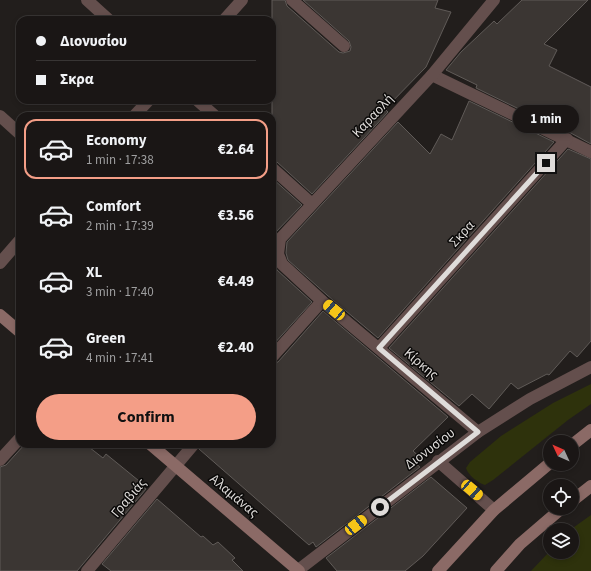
<!DOCTYPE html>
<meta charset="utf-8">
<style>
:root{--surface:#1a1615;--page:#272322;--text:#f1f3f6;--muted:#9f9fa0;--line:#383534;--accent:#f49e87}
body{margin:0;font-family:"Source Sans 3",sans-serif;background:var(--page);color:var(--text);height:100vh;display:flex;flex-direction:column;font-size:15px;white-space:nowrap}
*{box-sizing:border-box;margin:0}
p{font-size:13px;color:var(--muted)}
.icon{flex:none;width:22px;height:22px;fill:none;stroke:currentColor;stroke-width:2;stroke-linecap:round;stroke-linejoin:round}
.map{position:relative;flex:1;overflow:hidden}
.drawer{position:absolute;left:16px;top:112px;width:260px;height:336px;display:flex;flex-direction:column;background:var(--surface);border-radius:12px;box-shadow:0 2px 6px #0003,0 0 0 1px var(--line)}
.drawer>*{flex:none}
.banner{position:absolute;left:16px;top:16px;width:260px;height:88px;border-radius:12px;box-shadow:0 2px 6px #0003,0 0 0 1px var(--line);display:grid;align-content:center;height:88px;padding:0 20px;background:var(--surface)}
.needle{width:26px;rotate:314deg}
.fabs{position:absolute;left:543px;top:435px;display:grid;gap:8px}
.fabs a{display:grid;place-items:center;width:36px;height:36px;border-radius:50%;background:var(--surface);box-shadow:0 2px 6px #0003,0 0 0 1px var(--line);font-size:20px}
.end{position:absolute;width:18px;height:18px;margin:-9px;border:5px solid #dfdcda;background:#111;box-shadow:0 0 0 2px #111}
.from{border-radius:50%}
.bubble{position:absolute;height:28px;border-radius:14px;background:var(--surface);box-shadow:0 2px 6px #0003,0 0 0 1px var(--line);font-size:13px;font-weight:700;line-height:28px;text-align:center}
.car{position:absolute;width:12px;height:24px;margin:-12px -6px;border-radius:5px;box-shadow:0 0 3px 1px #0007;background:linear-gradient(#f5c518 24%,#345 0 40%,#f5c518 0 76%,#345 0 86%,#f5c518 0)}
.banner b{display:flex;align-items:center;gap:14px;height:38px;font-size:15px}
.banner b+b{border-top:1px solid var(--line)}
.banner i{width:10px;height:10px;background:var(--text)}
ul{padding:7px 0 0;list-style:none}
li{display:flex;align-items:center;gap:12px;height:60px;margin:0 8px 6px;padding:0 12px;border:2px solid transparent;border-radius:12px}
li div{flex:1}
li b{display:block;font-size:15px}
li em{font-style:normal;font-weight:700}
li.on{border-color:var(--accent)}
li>.icon{width:36px;height:36px;stroke-width:1.5}
.button{display:flex;gap:8px;margin-top:auto;padding:8px 20px}
.button a{flex:1;height:46px;border-radius:24px;background:var(--accent);color:#111;font-size:16px;font-weight:700;line-height:46px;text-align:center}
.map>svg:first-child{display:block}
.green{fill:#2e320c}
.building{fill:#3b3633;stroke:#605b58}
.lines{fill:none;stroke-linecap:round;stroke-linejoin:round}
.street{stroke:#644f4d;stroke-width:12}
.secondary{stroke:#8b6a66;stroke-width:12}
.route{stroke:#dfdcda;stroke-width:5}
.labels{text-anchor:middle;dominant-baseline:central;stroke-width:3;stroke-linejoin:round;paint-order:stroke}
.street-label{font-size:14px;fill:#dfdcda;stroke:#0a0908}
</style>
<div class="map">
<svg width="591" height="571" viewBox="0 0 591 571">
<rect width="100%" height="100%" fill="#221e1c"/>
<g class="green">
<path d="M591 384V404L568 420 493 480 485 485C478 483 468 475 466 468L470 462 501 436 553 403Z"/>
<polygon points="591,515 591,571 531,571 550,551 550,552 572,552 572,530 570,530"/>
</g>
<g class="building">
<polygon points="272,0 285,0 287,6 339,52 343,53 350,51 351,47 349,41 303,0 438,0 435,8 451,12 426,67 385,109 388,112 312,194 277,162 272,161"/>
<polygon points="522,0 588,0 544,44 557,50 549,66 591,87 591,144 569,132 566,132 476,88 477,85 446,70 461,52 494,21 497,24"/>
<polygon points="469,101 554,142 378,338 327,295 288,260 286,253 287,242 398,122 430,154 441,134 452,140"/>
<polygon points="568,149 591,159 591,341 577,357 570,351 549,375 547,374 518,389 511,383 489,409 472,394 459,406 389,348"/>
<polygon points="272,178 302,205 274,234 272,242"/>
<polygon points="272,259 277,270 312,302 272,346"/>
<polygon points="323,311 448,417 413,451 421,458 415,463 420,467 316,547 313,542 309,545 199,449 201,444 272,444 272,364 278,362"/>
<polygon points="25,444 85,444 103,458 106,454 144,485 143,487 146,489 77,571 0,571 0,467 6,465"/>
<polygon points="431,477 467,508 423,556 405,571 337,571 326,558"/>
<polygon points="157,499 201,537 203,536 213,545 218,542 235,558 232,560 243,571 111,571 102,564"/>
</g>
<g class="lines">
<g class="street">
<polyline points="87,0 109,20"/>
<polyline points="292,0 344,46"/>
<polyline points="224,20 242,0"/>
<polyline points="432,75 591,152"/>
<polyline points="197,100 215,116"/>
<polyline points="0,116 20,134"/>
<polyline points="134,116 149,100"/>
<polyline points="272,168 312,204"/>
<polyline points="0,263 20,240"/>
<polyline points="379,348 567,139"/>
<polyline points="272,357 322,301"/>
<polyline points="478,432 322,301 282,264 278,254 280,239 432,75 494,0"/>
<polyline points="0,460 20,438"/>
<polyline points="438,461 494,510"/>
<polyline points="87,571 194,444"/>
<polyline points="297,571 478,432 530,399 591,367"/>
</g>
<g class="secondary">
<polyline points="0,315 20,332"/>
<polyline points="150,444 299,571"/>
<polyline points="572,445 591,430"/>
<polyline points="572,501 591,486"/>
<polyline points="438,571 494,510 550,463"/>
<polyline points="496,571 520,544 562,508"/>
</g>
</g>
<g class="lines">
<polyline class="route" points="380,507 478,432 379,348 546,163"/>
</g>
<g class="labels">
<g class="street-label">
<text transform="translate(373 116) rotate(-47)">Καραολή</text>
<text transform="translate(462 234) rotate(-48)">Σκρα</text>
<text transform="translate(421 364) rotate(40)">Κίρκης</text>
<text transform="translate(430 449) rotate(-37)">Διονυσίου</text>
<text transform="translate(234 496) rotate(40)">Αλαμάνας</text>
<text transform="translate(129 498) rotate(-50)">Γραβιάς</text>
</g>
</g>
</svg>
<div class="fabs">
<a><svg class="needle" viewBox="-14 -14 28 28"><path d="M0-13l5 13h-10z" fill="#e53935"/><path d="M0 13l5-13h-10z" fill="#9f9fa0"/></svg></a>
<a><svg class="icon" aria-label="locate" viewBox="0 0 24 24"><circle cx="12" cy="12" r="6"/><path d="M12 2v4M12 18v4M2 12h4M18 12h4"/></svg></a>
<a><svg class="icon" aria-label="layers" viewBox="0 0 24 24"><path d="M12 4l9 5-9 5-9-5zM3 14l9 5 9-5"/></svg></a>
</div>
<i class="end from" style="left:380px;top:507px"></i>
<i class="end" style="left:546px;top:163px"></i>
<div class="bubble" style="left:513px;top:105px;width:66px">1 min</div>
<i class="car" style="left:334px;top:310px;rotate:310deg"></i>
<i class="car" style="left:472px;top:490px;rotate:131deg"></i>
<i class="car" style="left:356px;top:525px;rotate:52deg"></i>
<div class="banner">
<b><i class="from"></i>Διονυσίου</b>
<b><i></i>Σκρα</b>
</div>
<section class="drawer">
<ul>
<li class="on"><svg class="icon" aria-label="car" viewBox="0 0 24 24"><path d="M5 17H2v-5l4-1 3-4h7l3 4 3 1v5h-3M9 17h6M6 11h13"/><circle cx="7" cy="17" r="2"/><circle cx="17" cy="17" r="2"/></svg><div><b>Economy</b><p>1 min · 17:38</p></div><em>€2.64</em></li>
<li><svg class="icon" aria-label="car" viewBox="0 0 24 24"><path d="M5 17H2v-5l4-1 3-4h7l3 4 3 1v5h-3M9 17h6M6 11h13"/><circle cx="7" cy="17" r="2"/><circle cx="17" cy="17" r="2"/></svg><div><b>Comfort</b><p>2 min · 17:39</p></div><em>€3.56</em></li>
<li><svg class="icon" aria-label="car" viewBox="0 0 24 24"><path d="M5 17H2v-5l4-1 3-4h7l3 4 3 1v5h-3M9 17h6M6 11h13"/><circle cx="7" cy="17" r="2"/><circle cx="17" cy="17" r="2"/></svg><div><b>XL</b><p>3 min · 17:40</p></div><em>€4.49</em></li>
<li><svg class="icon" aria-label="car" viewBox="0 0 24 24"><path d="M5 17H2v-5l4-1 3-4h7l3 4 3 1v5h-3M9 17h6M6 11h13"/><circle cx="7" cy="17" r="2"/><circle cx="17" cy="17" r="2"/></svg><div><b>Green</b><p>4 min · 17:41</p></div><em>€2.40</em></li>
</ul>
<div class="button"><a>Confirm</a></div>
</section>
</div>
